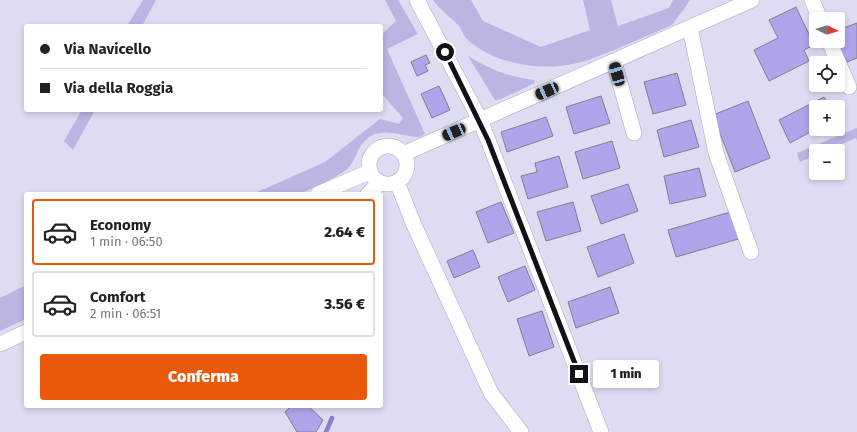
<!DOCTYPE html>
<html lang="it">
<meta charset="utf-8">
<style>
:root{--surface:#fff;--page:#f6f6f6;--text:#222;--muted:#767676;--line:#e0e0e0;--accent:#ea580c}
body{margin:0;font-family:"Fira Sans",sans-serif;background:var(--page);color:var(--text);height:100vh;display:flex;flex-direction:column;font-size:15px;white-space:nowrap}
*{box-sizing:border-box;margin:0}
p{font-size:13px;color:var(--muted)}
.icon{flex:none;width:22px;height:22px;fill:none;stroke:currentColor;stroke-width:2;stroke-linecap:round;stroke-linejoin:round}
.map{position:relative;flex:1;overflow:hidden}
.details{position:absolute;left:24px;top:192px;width:359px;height:216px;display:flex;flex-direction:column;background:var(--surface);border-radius:4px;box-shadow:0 2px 6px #0003}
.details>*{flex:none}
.guide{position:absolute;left:24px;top:24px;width:359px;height:88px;border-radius:4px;box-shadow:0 2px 6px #0003;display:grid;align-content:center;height:88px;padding:0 16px;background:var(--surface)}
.needle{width:26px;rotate:95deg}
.tools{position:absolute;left:809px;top:12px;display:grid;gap:8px}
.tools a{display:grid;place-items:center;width:36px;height:36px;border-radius:4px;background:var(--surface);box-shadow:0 2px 6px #0003;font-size:20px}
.end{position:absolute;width:18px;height:18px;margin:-9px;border:5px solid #121118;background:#fff;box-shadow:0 0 0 2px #fff}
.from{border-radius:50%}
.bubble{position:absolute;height:28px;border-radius:4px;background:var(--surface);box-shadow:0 2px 6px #0003;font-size:13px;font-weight:800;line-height:28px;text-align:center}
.car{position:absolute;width:12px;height:24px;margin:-12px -6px;border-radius:5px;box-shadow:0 0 3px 1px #0007;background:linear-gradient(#222 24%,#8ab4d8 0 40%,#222 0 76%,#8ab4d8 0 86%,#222 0)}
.guide b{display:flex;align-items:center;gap:14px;height:38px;font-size:15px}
.guide b+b{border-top:1px solid var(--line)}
.guide i{width:10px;height:10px;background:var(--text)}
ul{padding:7px 0 0;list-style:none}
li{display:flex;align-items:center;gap:12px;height:66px;margin:0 8px 6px;padding:0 8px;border:2px solid var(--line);border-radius:4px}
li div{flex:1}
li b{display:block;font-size:15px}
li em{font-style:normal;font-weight:800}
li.active{border-color:var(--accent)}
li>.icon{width:36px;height:36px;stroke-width:1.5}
.primary-button{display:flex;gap:8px;margin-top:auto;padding:8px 16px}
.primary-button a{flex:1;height:46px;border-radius:4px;background:var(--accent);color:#fff;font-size:16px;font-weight:800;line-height:46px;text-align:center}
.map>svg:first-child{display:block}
.green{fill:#bab5e3}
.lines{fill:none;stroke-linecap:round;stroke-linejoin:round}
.stream{stroke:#8a80c3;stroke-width:4.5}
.building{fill:#afa5eb;stroke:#817f92}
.minor-casing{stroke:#aaa8bc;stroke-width:16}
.minor{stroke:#fff;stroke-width:15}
.route{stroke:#121118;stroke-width:5}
</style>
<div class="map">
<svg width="857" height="432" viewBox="0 0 857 432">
<rect width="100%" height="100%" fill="#dedcf2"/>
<g class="green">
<polygon points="143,0 156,0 142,26 127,26"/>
<path d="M385 0H398L418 34 387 49 425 134 420 137H416C394 134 373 124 359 149 355 156 353 164 346 170 339 176 305 193 297 194 283 196 267 194 253 194L325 162 380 119 399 124 403 118 381 93V35L396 21Z"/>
<path d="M433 0H471L483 21 541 47 590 30 583 0H611L618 26 669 8 673 0H690C685 9 678 16 672 25 644 37 616 50 588 60 550 73 497 67 467 39 463 36 462 30 459 26 451 17 440 10 433 0Z"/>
<path d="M468 56C489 69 509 77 534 80L535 83 501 99 495 100Z"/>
<polygon points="82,110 95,110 73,150 64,141"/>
<polygon points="857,128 857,141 856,138 825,151 816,151 816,155 800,162 797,153"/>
<polygon points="26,285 26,319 0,331 0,298"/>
</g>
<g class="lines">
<polyline class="stream" points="326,432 332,418"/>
</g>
<g class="building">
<polygon points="796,7 814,45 804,50 809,61 769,81 754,50 778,38 769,20"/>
<polygon points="857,23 857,58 844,63 836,41 838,41 838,30"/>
<polygon points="426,55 430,63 425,65 428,71 417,76 411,62"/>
<polygon points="677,73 686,105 653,114 644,82"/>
<polygon points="439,86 450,110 432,118 421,94"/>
<polygon points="601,96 610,123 574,134 566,107"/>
<polygon points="824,97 830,107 816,107 816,129 790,143 779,120"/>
<polygon points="748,101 770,158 735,172 713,115"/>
<polygon points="546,117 553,136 507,152 501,132"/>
<polygon points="691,120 699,147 664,157 657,130"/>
<polygon points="612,141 620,168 583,179 575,152"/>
<polygon points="559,156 568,187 528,199 521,176 537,172 535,163"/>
<polygon points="699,168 706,196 670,204 664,176"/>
<polygon points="628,184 638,211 601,224 591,196"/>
<polygon points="501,202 514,233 488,243 476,212"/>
<polygon points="573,202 581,231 546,241 537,212"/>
<polygon points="734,211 742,238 676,257 668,230"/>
<polygon points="624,234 634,263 598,277 587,247"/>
<polygon points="473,250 480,267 454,278 447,261"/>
<polygon points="525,266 535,290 508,302 498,277"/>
<polygon points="610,287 619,313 576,328 568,302"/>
<polygon points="542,311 554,347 529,356 517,319"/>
<polygon points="291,406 308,406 323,420 316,432 297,432 285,412"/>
</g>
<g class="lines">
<defs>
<g id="minor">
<polyline points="417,0 480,120 488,140 601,432"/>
<polyline points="812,0 820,19"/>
<polyline points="690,28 716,153 751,252"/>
<polyline points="829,41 849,87"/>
<polyline points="614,62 634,133"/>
<circle cx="388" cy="165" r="19"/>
<polyline points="403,154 752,0"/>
<polyline points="397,182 414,225 491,393 521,432"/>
<polyline points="318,194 369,172"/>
<polyline points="368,194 380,183"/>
<polyline points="0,344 26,332"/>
</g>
</defs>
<use href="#minor" class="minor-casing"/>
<use href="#minor" class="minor"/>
</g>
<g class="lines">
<polyline class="route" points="445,52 488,140 579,374"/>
</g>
</svg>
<div class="tools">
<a><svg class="needle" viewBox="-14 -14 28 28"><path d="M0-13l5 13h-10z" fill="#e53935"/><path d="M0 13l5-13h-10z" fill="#767676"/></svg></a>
<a><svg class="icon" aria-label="locate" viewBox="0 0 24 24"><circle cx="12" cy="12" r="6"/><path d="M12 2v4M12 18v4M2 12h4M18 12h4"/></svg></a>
<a>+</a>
<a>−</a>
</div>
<i class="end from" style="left:445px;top:52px"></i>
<i class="end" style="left:579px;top:374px"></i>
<div class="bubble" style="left:593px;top:360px;width:66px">1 min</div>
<i class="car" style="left:617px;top:74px;rotate:344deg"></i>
<i class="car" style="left:547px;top:91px;rotate:246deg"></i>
<i class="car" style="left:454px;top:132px;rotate:246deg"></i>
<div class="guide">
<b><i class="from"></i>Via Navicello</b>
<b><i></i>Via della Roggia</b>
</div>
<section class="details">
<ul>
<li class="active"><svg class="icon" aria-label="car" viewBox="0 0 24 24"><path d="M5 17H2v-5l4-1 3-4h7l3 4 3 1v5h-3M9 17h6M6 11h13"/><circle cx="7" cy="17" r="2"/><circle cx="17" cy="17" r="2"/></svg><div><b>Economy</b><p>1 min · 06:50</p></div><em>2.64 €</em></li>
<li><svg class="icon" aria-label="car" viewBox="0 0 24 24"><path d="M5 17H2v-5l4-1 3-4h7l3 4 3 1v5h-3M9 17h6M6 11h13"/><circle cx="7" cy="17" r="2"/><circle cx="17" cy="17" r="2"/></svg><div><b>Comfort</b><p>2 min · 06:51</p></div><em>3.56 €</em></li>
</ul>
<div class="primary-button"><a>Conferma</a></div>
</section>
</div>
